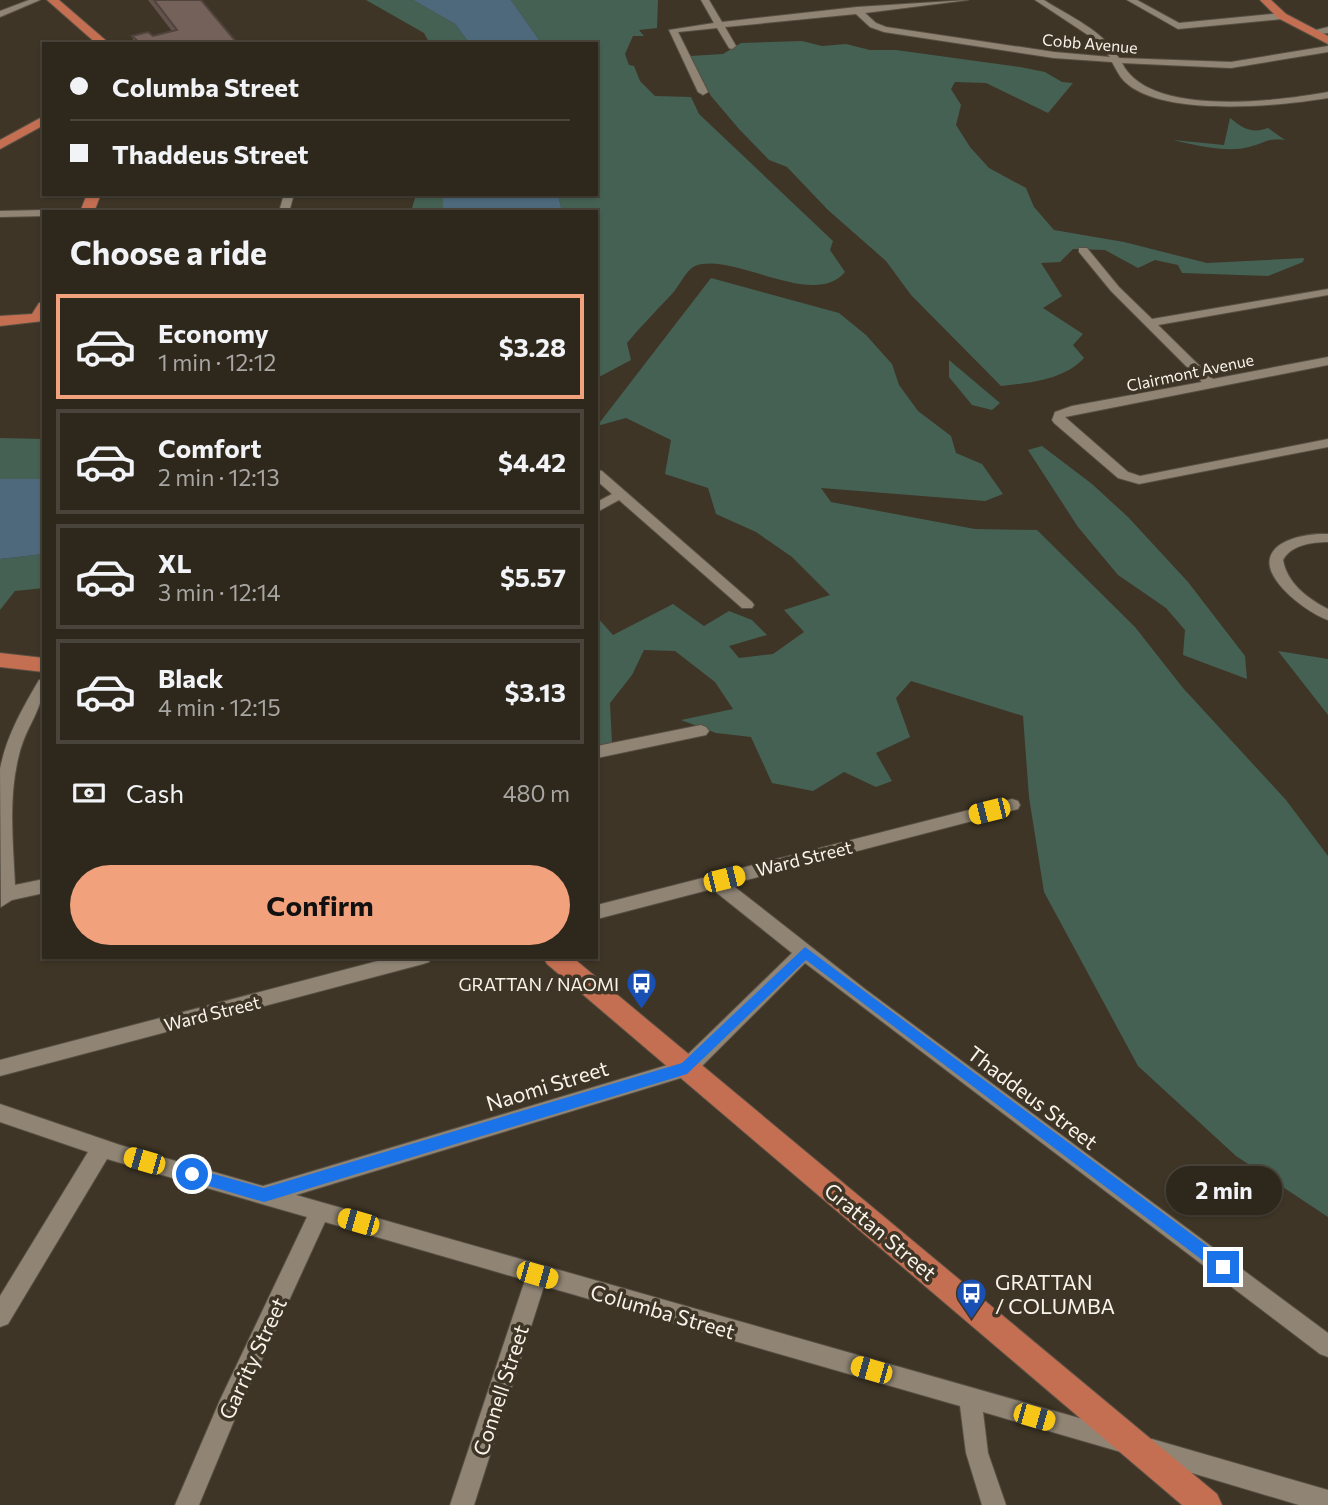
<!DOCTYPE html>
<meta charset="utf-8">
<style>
:root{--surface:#2e281c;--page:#3a3429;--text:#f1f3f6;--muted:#a7a6a3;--line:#49443b;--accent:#f1a17c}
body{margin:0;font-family:Commissioner,sans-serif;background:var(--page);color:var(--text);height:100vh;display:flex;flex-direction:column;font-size:26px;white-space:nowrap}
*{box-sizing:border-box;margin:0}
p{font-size:23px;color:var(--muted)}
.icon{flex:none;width:38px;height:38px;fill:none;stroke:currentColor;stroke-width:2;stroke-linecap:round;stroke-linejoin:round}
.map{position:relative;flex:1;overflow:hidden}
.drawer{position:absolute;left:42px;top:210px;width:556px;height:749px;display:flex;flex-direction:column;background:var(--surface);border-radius:0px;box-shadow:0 2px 5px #0004,0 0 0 2px var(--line)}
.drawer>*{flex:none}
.banner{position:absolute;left:42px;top:42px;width:556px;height:154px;border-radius:0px;box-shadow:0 2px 5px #0004,0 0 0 2px var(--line);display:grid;align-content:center;height:154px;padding:0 28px;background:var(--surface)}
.end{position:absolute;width:32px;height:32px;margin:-16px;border:9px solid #1a73e8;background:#fff;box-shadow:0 0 0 4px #fff}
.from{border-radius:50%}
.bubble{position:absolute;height:49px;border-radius:24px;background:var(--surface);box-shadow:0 2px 5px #0004,0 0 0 2px var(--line);font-size:23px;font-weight:700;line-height:49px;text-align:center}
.car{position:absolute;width:21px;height:42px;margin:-21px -10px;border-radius:9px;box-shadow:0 0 5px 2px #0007;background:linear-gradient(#f5c518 24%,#345 0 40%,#f5c518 0 76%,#345 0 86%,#f5c518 0)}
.banner b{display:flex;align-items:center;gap:24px;height:66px;font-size:26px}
.banner b+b{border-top:2px solid var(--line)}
.banner i{width:18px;height:18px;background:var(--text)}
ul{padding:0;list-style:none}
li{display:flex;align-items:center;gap:21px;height:105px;margin:0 14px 10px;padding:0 14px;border:4px solid var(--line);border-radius:0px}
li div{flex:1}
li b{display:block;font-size:26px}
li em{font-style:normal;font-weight:700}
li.selected{border-color:var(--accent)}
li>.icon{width:63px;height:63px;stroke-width:1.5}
h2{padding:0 28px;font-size:32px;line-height:84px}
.pay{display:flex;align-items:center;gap:18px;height:77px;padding:0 28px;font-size:26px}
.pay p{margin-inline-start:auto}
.button{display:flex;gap:14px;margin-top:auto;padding:14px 28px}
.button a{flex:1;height:80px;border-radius:42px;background:var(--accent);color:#111;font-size:28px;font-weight:700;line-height:80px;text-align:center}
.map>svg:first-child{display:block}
.green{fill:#456153}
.water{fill:#4d697b}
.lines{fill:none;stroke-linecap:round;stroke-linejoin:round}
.minor-casing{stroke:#585044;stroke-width:2}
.major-casing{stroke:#585044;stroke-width:2}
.minor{fill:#908575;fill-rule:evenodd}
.major{fill:#c46f52;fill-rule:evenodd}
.wall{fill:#64534d}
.building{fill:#746159;stroke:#51443e;stroke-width:2}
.route{fill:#1a73e8}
.labels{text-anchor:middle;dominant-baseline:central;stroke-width:7;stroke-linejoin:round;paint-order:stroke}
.far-street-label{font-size:16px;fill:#f9f3ea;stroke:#3e3526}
.street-label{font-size:18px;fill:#f9f3ea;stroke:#3e3526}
.poi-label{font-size:18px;fill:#f9f3ea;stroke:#3e3526;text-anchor:end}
.near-street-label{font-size:21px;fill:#f9f3ea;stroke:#3e3526}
.near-poi-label{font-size:21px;fill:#f9f3ea;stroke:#3e3526;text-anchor:start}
</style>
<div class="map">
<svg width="1328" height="1505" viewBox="0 0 1328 1505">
<rect width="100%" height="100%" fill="#3e3526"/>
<g class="green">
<polygon points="366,0 413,0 455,24 470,44 430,44 424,33"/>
<path d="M511 0H658L657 28 639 30 644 36H633L625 54 629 65 634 66 640 81 655 96 691 97 699 114 833 241 830 250 845 272C814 310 732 251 695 266 685 271 679 287 671 295 656 311 641 326 627 343L631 360 597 378V212H562L558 194H597V44H542Z"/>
<path d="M802 41 822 46 846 44 870 50H896L1020 67 1045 72 1062 82 1073 83 1048 113 986 83 955 82 951 89 961 105 956 125 970 147 989 168 1026 188 1034 207 1054 230 1124 242 1207 263 1304 258 1303 262 1268 276 1182 273 1178 265 1155 260 1138 268 1105 250 1073 249 1060 262 1041 263 1062 296 1043 308 1083 334 1073 345 1084 358C1064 380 1029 383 1001 386L911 295 886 261 828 210 787 167 769 160 739 129 711 96 690 56 723 54 741 43Z"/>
<path d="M1230 118C1242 128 1252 134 1268 128L1285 140C1265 138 1266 143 1249 147 1227 153 1194 145 1173 140L1224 145Z"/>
<polygon points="416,194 443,194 443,212 411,212"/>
<polygon points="711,278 839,313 866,335 892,364 899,385 918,411 951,436 956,453 982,464 1003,494 985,501 821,488 831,502 975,529 1037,530 1135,627 1183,688 1286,800 1328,856 1328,1217 1236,1156 1138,1066 1044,892 1029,797 1023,716 911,681 896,698 910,737 876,753 892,781 876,787 844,772 813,791 772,783 751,737 716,733 681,720 733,709 715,682 675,651 644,650 632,675 610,703 612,743 598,747 597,617 613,635 673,604 704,626 729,611 752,620 767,635 729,646 739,658 773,654 804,632 784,610 830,595 792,557 756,532 716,514 708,488 665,474 671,440 626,418 597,426"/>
<polygon points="949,360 1000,403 992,410 972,405 949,377"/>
<polygon points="0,438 44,439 44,479 0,479"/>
<polygon points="1042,446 1092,484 1128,517 1188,582 1245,656 1247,679 1183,655 1185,630 1166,608 1118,575 1078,527 1028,450"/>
<polygon points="44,554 44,588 15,591 0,610 0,559"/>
<polygon points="1278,651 1328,659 1328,715"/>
</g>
<g class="water">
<polygon points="413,0 511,0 542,44 470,44 455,24"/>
<polygon points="443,194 558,194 562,212 443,212"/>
<polygon points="0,479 44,479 44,554 0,559"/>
</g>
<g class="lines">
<defs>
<g id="minor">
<polygon points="29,0 40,0 0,17 0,11"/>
<path d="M701 0H709L722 22 857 7 968 0 865 13 876 23 886 27 1054 52 1110 57 1091 37 1035 0H1044C1070 17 1103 30 1119 58L1231 62 1328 46V52L1231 68 1122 63C1149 118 1278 101 1328 92V98C1280 106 1161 118 1124 81 1119 76 1116 69 1112 62L1054 58 884 32 870 27 856 14 725 27 736 46 732 49 729 48 717 28 678 32 708 92 703 95 698 92 669 30 714 23Z"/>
<polygon points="1127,0 1137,0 1179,23 1282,13 1286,16 1282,19 1178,29"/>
<polygon points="1328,27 1328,33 1312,35 1308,32"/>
<polygon points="284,194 294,194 289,212 279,212"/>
<polygon points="87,208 92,212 65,212"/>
<polygon points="0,211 44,210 48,212 44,212 44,216 0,217"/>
<polygon points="1079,248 1087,248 1119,287 1152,319 1328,289 1328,295 1158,325 1213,379 1328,357 1328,365 1065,417 1128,472 1140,476 1328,439 1328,447 1139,484 1118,478 1054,423 1052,420 1055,412 1072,406 1202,382 1111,291 1079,252"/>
<polygon points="597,470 602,471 752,602 754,605 752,608 742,608 619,500 597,512 597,502 612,494 597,481"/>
<path d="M1328 534V542C1312 542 1291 545 1283 560 1287 583 1308 599 1328 609V620C1309 614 1264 581 1270 558 1275 538 1310 533 1328 534Z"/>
<path d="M44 679C44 710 26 725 19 755 8 797 13 842 15 885L44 879V893L12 900 1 907 0 769C6 737 22 709 39 680Z"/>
<polygon points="701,725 706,727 709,731 706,735 597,758 597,746"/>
<polygon points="1012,799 1018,801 1020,805 1018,809 731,884 865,989 1328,1333 1328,1357 1320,1354 805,963 694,1074 296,1195 1121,1430 1129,1433 1132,1441 1129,1449 1121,1452 983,1412 988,1453 1006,1505 982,1505 966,1453 960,1406 544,1286 474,1505 450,1505 525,1280 325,1222 236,1416 199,1505 175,1505 220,1400 307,1217 107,1159 8,1324 0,1327 0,1296 88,1152 0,1122 0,1104 120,1145 263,1186 681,1061 792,953 712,889 597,919 597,905"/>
<polygon points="393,957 432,957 429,962 423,964 0,1076 0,1060"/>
<polygon points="1152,1439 1328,1490 1328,1505 1299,1505 1152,1461 1144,1458 1141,1450 1144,1442"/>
</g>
<g id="major">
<polygon points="47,0 59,0 110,44 97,44"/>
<polygon points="1260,0 1271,0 1286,14 1328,36 1328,44 1278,18"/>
<polygon points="44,116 44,125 0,149 0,140"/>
<polygon points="87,194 101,194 94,212 80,212"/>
<polygon points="44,302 43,321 0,326 0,316 32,314 39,303"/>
<polygon points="0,653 44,658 44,672 0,667"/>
<polygon points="543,957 572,957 1217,1494 1222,1505 1182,1505 547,964"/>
</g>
</defs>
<use href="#minor" class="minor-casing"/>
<use href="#major" class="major-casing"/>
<use href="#minor" class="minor"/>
<use href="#major" class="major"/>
</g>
<polygon class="wall" points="148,0 201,0 238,44 134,44 132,36 153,36 172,31"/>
<polygon class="building" points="154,0 201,0 238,44 141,44 132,36 148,32 153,36 177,30"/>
<polygon class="route" points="805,947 1229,1262 1231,1267 1229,1272 1223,1274 1218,1272 806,960 687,1074 264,1202 192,1181 184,1174 192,1168 264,1188 682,1063"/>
<defs>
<symbol id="bus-pin" viewBox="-11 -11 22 30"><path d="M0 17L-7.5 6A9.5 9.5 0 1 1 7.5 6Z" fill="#1a4fb4" stroke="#3e3526"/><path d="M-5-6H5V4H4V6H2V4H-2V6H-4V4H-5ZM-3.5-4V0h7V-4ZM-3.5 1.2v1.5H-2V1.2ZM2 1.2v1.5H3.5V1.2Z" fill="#fff"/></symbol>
</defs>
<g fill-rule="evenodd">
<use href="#bus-pin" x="624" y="966" width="35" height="47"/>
<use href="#bus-pin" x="954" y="1276" width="35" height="47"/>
</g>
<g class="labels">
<g class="far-street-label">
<text transform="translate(1090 43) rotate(5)">Cobb Avenue</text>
<text transform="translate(1190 372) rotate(-12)">Clairmont Avenue</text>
</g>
<g class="street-label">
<text transform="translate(804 858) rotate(-14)">Ward Street</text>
<text transform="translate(212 1013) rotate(-14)">Ward Street</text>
</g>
<g class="poi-label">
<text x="619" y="984">GRATTAN / NAOMI</text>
</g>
<g class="near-street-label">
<text transform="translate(547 1085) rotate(-17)">Naomi Street</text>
<text transform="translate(1033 1097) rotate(37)">Thaddeus Street</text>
<text transform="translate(881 1231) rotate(40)">Grattan Street</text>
<text transform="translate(663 1311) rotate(16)">Columba Street</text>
<text transform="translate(252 1358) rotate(-65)">Garrity Street</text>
<text transform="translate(500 1390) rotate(-72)">Connell Street</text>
</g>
<g class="near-poi-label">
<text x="995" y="1281">GRATTAN<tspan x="995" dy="24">/ COLUMBA</tspan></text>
</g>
</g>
</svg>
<i class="end from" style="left:192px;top:1174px"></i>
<i class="end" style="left:1223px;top:1267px"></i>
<div class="bubble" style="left:1166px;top:1166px;width:116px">2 min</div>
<i class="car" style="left:989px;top:811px;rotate:256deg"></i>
<i class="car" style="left:724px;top:879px;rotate:76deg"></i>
<i class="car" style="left:144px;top:1161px;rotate:286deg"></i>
<i class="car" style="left:358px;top:1222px;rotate:286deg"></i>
<i class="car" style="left:537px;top:1275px;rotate:106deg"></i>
<i class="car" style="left:871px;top:1370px;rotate:286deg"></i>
<i class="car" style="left:1034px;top:1417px;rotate:106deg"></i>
<div class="banner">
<b><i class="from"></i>Columba Street</b>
<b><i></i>Thaddeus Street</b>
</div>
<section class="drawer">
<h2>Choose a ride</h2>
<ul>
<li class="selected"><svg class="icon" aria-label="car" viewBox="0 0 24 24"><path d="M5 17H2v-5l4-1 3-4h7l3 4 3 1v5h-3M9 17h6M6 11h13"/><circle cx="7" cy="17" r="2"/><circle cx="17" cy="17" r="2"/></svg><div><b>Economy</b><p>1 min · 12:12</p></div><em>$3.28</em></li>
<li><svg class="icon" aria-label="car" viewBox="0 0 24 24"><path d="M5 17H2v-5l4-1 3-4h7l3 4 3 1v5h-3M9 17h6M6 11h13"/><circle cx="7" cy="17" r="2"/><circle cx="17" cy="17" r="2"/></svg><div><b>Comfort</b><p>2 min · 12:13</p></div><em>$4.42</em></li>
<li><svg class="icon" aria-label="car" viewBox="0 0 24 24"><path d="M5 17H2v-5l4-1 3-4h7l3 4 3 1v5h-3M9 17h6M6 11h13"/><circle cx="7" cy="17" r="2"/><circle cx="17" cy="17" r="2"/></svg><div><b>XL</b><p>3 min · 12:14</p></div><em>$5.57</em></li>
<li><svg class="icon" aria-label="car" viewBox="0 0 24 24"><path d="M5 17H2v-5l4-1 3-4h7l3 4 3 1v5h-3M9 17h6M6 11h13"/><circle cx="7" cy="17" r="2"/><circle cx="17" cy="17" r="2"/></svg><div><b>Black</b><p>4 min · 12:15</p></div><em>$3.13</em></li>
</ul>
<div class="pay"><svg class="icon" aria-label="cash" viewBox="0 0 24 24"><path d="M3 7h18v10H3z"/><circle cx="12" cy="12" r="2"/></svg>Cash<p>480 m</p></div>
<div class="button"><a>Confirm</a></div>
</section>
</div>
